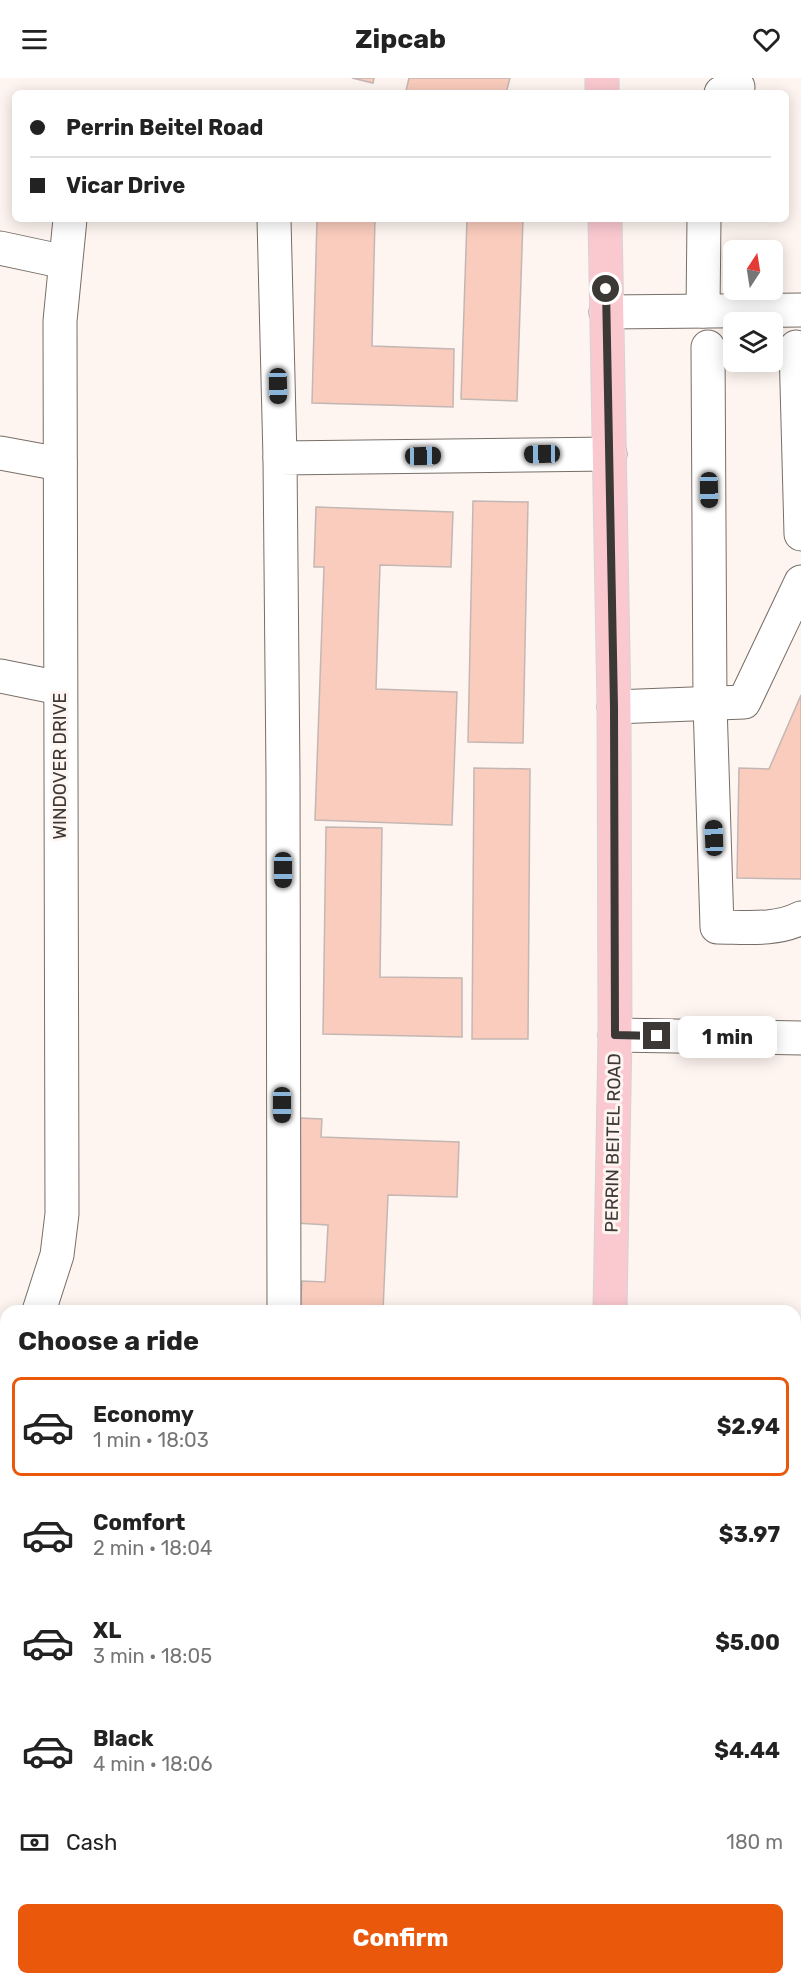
<!DOCTYPE html>
<meta charset="utf-8">
<style>
:root{--surface:#fff;--page:#f2f2f2;--text:#222;--muted:#767676;--line:#e0e0e0;--accent:#ea580c}
body{margin:0;font-family:Rubik,sans-serif;background:var(--page);color:var(--text);height:100vh;display:flex;flex-direction:column;font-size:22px;white-space:nowrap}
*{box-sizing:border-box;margin:0}
p{font-size:20px;color:var(--muted)}
.icon{flex:none;width:33px;height:33px;fill:none;stroke:currentColor;stroke-width:2;stroke-linecap:round;stroke-linejoin:round}
.map{position:relative;flex:1;overflow:hidden}
.drawer{position:absolute;left:0px;top:1227px;width:801px;height:680px;display:flex;flex-direction:column;background:var(--surface);border-radius:18px 18px 0 0;box-shadow:0 3px 15px #0003}
.drawer>*{flex:none}
.banner{position:absolute;left:12px;top:12px;width:777px;height:132px;border-radius:9px;box-shadow:0 3px 15px #0003;display:grid;align-content:center;height:132px;padding:0 18px;background:var(--surface)}
.needle{width:39px;rotate:12deg}
.tools{position:absolute;left:723px;top:162px;display:grid;gap:12px}
.tools a{display:grid;place-items:center;width:60px;height:60px;border-radius:9px;background:var(--surface);box-shadow:0 3px 15px #0003;font-size:30px}
.end{position:absolute;width:27px;height:27px;margin:-14px;border:8px solid #3c3835;background:#fff;box-shadow:0 0 0 3px #fff}
.from{border-radius:50%}
.bubble{position:absolute;height:42px;border-radius:9px;background:var(--surface);box-shadow:0 3px 15px #0003;font-size:20px;font-weight:700;line-height:42px;text-align:center}
.car{position:absolute;width:18px;height:36px;margin:-18px -9px;border-radius:8px;box-shadow:0 0 4px 2px #0007;background:linear-gradient(#222 24%,#8ab4d8 0 40%,#222 0 76%,#8ab4d8 0 86%,#222 0)}
.banner b{display:flex;align-items:center;gap:21px;height:57px;font-size:22px}
.banner b+b{border-top:2px solid var(--line)}
.banner i{width:15px;height:15px;background:var(--text)}
ul{padding:0;list-style:none}
li{display:flex;align-items:center;gap:18px;height:99px;margin:0 12px 9px;padding:0 6px;border:3px solid transparent;border-radius:9px}
li div{flex:1}
li b{display:block;font-size:22px}
li em{font-style:normal;font-weight:700}
li.active{border-color:var(--accent)}
li>.icon{width:54px;height:54px;stroke-width:1.5}
h2{padding:0 18px;font-size:27px;line-height:72px}
.pay{display:flex;align-items:center;gap:15px;height:66px;padding:0 18px;font-size:22px}
.pay p{margin-inline-start:auto}
.action{display:flex;gap:12px;margin-top:auto;padding:12px 18px}
.action a{flex:1;height:69px;border-radius:9px;background:var(--accent);color:#fff;font-size:24px;font-weight:700;line-height:69px;text-align:center}
header{display:flex;justify-content:space-between;align-items:center;height:78px;padding:0 18px;background:var(--surface);font-size:27px;font-weight:700}
.map>svg:first-child{display:block}
.forest{fill:url(#forest-firs)}
.park{fill:url(#park-crowns)}
.lines{fill:none;stroke-linecap:round;stroke-linejoin:round}
.stream{stroke:#62a7cf;stroke-width:9}
.river{stroke:#62a7cf;stroke-width:54}
.building{fill:#f9ccbd;stroke:#c4b7b3;stroke-width:1.5}
.minor-casing{stroke:#776e67;stroke-width:35}
.major-casing{stroke:#d4d3d3;stroke-width:35}
.minor{stroke:#fff;stroke-width:33}
.major{stroke:#fac9d0;stroke-width:33}
.route{stroke:#3c3835;stroke-width:8}
.labels{text-anchor:middle;dominant-baseline:central;stroke-width:6;stroke-linejoin:round;paint-order:stroke}
.street-label{font-size:18px;fill:#3c3835;stroke:#fef5f0}
</style>
<header><svg class="icon" aria-label="menu" viewBox="0 0 24 24"><path d="M4 6h16M4 12h16M4 18h16"/></svg>Zipcab<svg class="icon" aria-label="heart" viewBox="0 0 24 24"><path d="M12 20l-8-8c-3-5 5-10 8-4 3-6 11-1 8 4z"/></svg></header>
<div class="map">
<svg width="801" height="1906" viewBox="0 0 801 1906">
<defs>
<pattern id="forest-firs" width="22" height="20" patternUnits="userSpaceOnUse" patternTransform="scale(1.5)"><rect width="22" height="20" fill="#ccedb0"/><path d="M5 1l3.5 6h-7zM16 11l3.5 6h-7z" fill="#b0cc98"/></pattern>
<pattern id="park-crowns" width="20" height="18" patternUnits="userSpaceOnUse" patternTransform="scale(1.5)"><rect width="20" height="18" fill="#ccedb0"/><path d="M2 6a3 3 0 1 1 6 0M12 15a3 3 0 1 1 6 0" fill="none" stroke="#b0cc98"/></pattern>
</defs>
<rect width="100%" height="100%" fill="#fef5f0"/>
<polygon class="forest" points="0,1552 6,1553 6,1900 334,1901 322,1906 0,1906"/>
<polygon class="park" points="0,1351 6,1353 6,1553 0,1552"/>
<g class="lines">
<polyline class="stream" points="795,1680 801,1683"/>
<g class="river">
<polyline points="795,1390 801,1323"/>
<polyline points="0,1865 6,1862"/>
</g>
</g>
<g class="building">
<polygon points="352,0 374,0 373,5"/>
<polygon points="409,0 510,0 506,15 416,15 406,13"/>
<polygon points="317,141 375,141 372,268 454,271 453,329 312,325"/>
<polygon points="467,141 523,141 517,323 461,321"/>
<polygon points="473,423 528,424 523,665 468,664"/>
<polygon points="316,429 453,434 451,489 380,487 376,611 457,614 452,747 315,742 324,489 314,489"/>
<polygon points="801,617 801,801 737,800 739,690 769,691"/>
<polygon points="474,690 530,691 528,961 472,961"/>
<polygon points="326,749 382,750 380,899 462,900 462,959 323,956"/>
<polygon points="300,1040 322,1041 321,1059 459,1064 457,1119 388,1117 383,1233 300,1233 302,1203 325,1204 328,1147 296,1145"/>
</g>
<g class="lines">
<defs>
<g id="minor">
<polyline points="721,15 738,9"/>
<polyline points="274,141 280,380"/>
<polyline points="0,170 65,184"/>
<polyline points="703,233 704,141"/>
<polyline points="606,234 801,232"/>
<path d="M708 269 710 626 717 849C744 849 776 853 801 840"/>
<polyline points="796,269 801,456"/>
<polyline points="0,375 60,386"/>
<polyline points="0,598 60,610"/>
<polyline points="614,629 744,624 801,504"/>
<polyline points="615,957 801,960"/>
<polyline points="39,1233 57,1177 62,1136 60,243 70,141"/>
<polyline points="284,1233 283,698 280,380 610,376"/>
<polyline points="0,1307 6,1310"/>
<polyline points="689,1906 690,1900"/>
</g>
<g id="major">
<polyline points="602,0 602,15"/>
<polyline points="605,141 614,629 615,957 610,1233"/>
<polyline points="601,1900 601,1906"/>
</g>
</defs>
<use href="#minor" class="minor-casing"/>
<use href="#major" class="major-casing"/>
<use href="#minor" class="minor"/>
<use href="#major" class="major"/>
</g>
<g class="lines">
<polyline class="route" points="606,211 614,629 615,957 657,958"/>
</g>
<g class="labels">
<g class="street-label">
<text transform="translate(60 688) rotate(-90)">WINDOVER DRIVE</text>
<text transform="translate(613 1065) rotate(-89)">PERRIN BEITEL ROAD</text>
</g>
</g>
</svg>
<div class="tools">
<a><svg class="needle" viewBox="-14 -14 28 28"><path d="M0-13l5 13h-10z" fill="#e53935"/><path d="M0 13l5-13h-10z" fill="#767676"/></svg></a>
<a><svg class="icon" aria-label="layers" viewBox="0 0 24 24"><path d="M12 4l9 5-9 5-9-5zM3 14l9 5 9-5"/></svg></a>
</div>
<i class="end from" style="left:606px;top:211px"></i>
<i class="end" style="left:657px;top:958px"></i>
<div class="bubble" style="left:678px;top:938px;width:99px">1 min</div>
<i class="car" style="left:278px;top:308px;rotate:179deg"></i>
<i class="car" style="left:542px;top:376px;rotate:269deg"></i>
<i class="car" style="left:423px;top:378px;rotate:89deg"></i>
<i class="car" style="left:709px;top:412px;rotate:179deg"></i>
<i class="car" style="left:714px;top:760px;rotate:358deg"></i>
<i class="car" style="left:283px;top:792px;rotate:180deg"></i>
<i class="car" style="left:282px;top:1027px;rotate:180deg"></i>
<div class="banner">
<b><i class="from"></i>Perrin Beitel Road</b>
<b><i></i>Vicar Drive</b>
</div>
<section class="drawer">
<h2>Choose a ride</h2>
<ul>
<li class="active"><svg class="icon" aria-label="car" viewBox="0 0 24 24"><path d="M5 17H2v-5l4-1 3-4h7l3 4 3 1v5h-3M9 17h6M6 11h13"/><circle cx="7" cy="17" r="2"/><circle cx="17" cy="17" r="2"/></svg><div><b>Economy</b><p>1 min · 18:03</p></div><em>$2.94</em></li>
<li><svg class="icon" aria-label="car" viewBox="0 0 24 24"><path d="M5 17H2v-5l4-1 3-4h7l3 4 3 1v5h-3M9 17h6M6 11h13"/><circle cx="7" cy="17" r="2"/><circle cx="17" cy="17" r="2"/></svg><div><b>Comfort</b><p>2 min · 18:04</p></div><em>$3.97</em></li>
<li><svg class="icon" aria-label="car" viewBox="0 0 24 24"><path d="M5 17H2v-5l4-1 3-4h7l3 4 3 1v5h-3M9 17h6M6 11h13"/><circle cx="7" cy="17" r="2"/><circle cx="17" cy="17" r="2"/></svg><div><b>XL</b><p>3 min · 18:05</p></div><em>$5.00</em></li>
<li><svg class="icon" aria-label="car" viewBox="0 0 24 24"><path d="M5 17H2v-5l4-1 3-4h7l3 4 3 1v5h-3M9 17h6M6 11h13"/><circle cx="7" cy="17" r="2"/><circle cx="17" cy="17" r="2"/></svg><div><b>Black</b><p>4 min · 18:06</p></div><em>$4.44</em></li>
</ul>
<div class="pay"><svg class="icon" aria-label="cash" viewBox="0 0 24 24"><path d="M3 7h18v10H3z"/><circle cx="12" cy="12" r="2"/></svg>Cash<p>180 m</p></div>
<div class="action"><a>Confirm</a></div>
</section>
</div>
